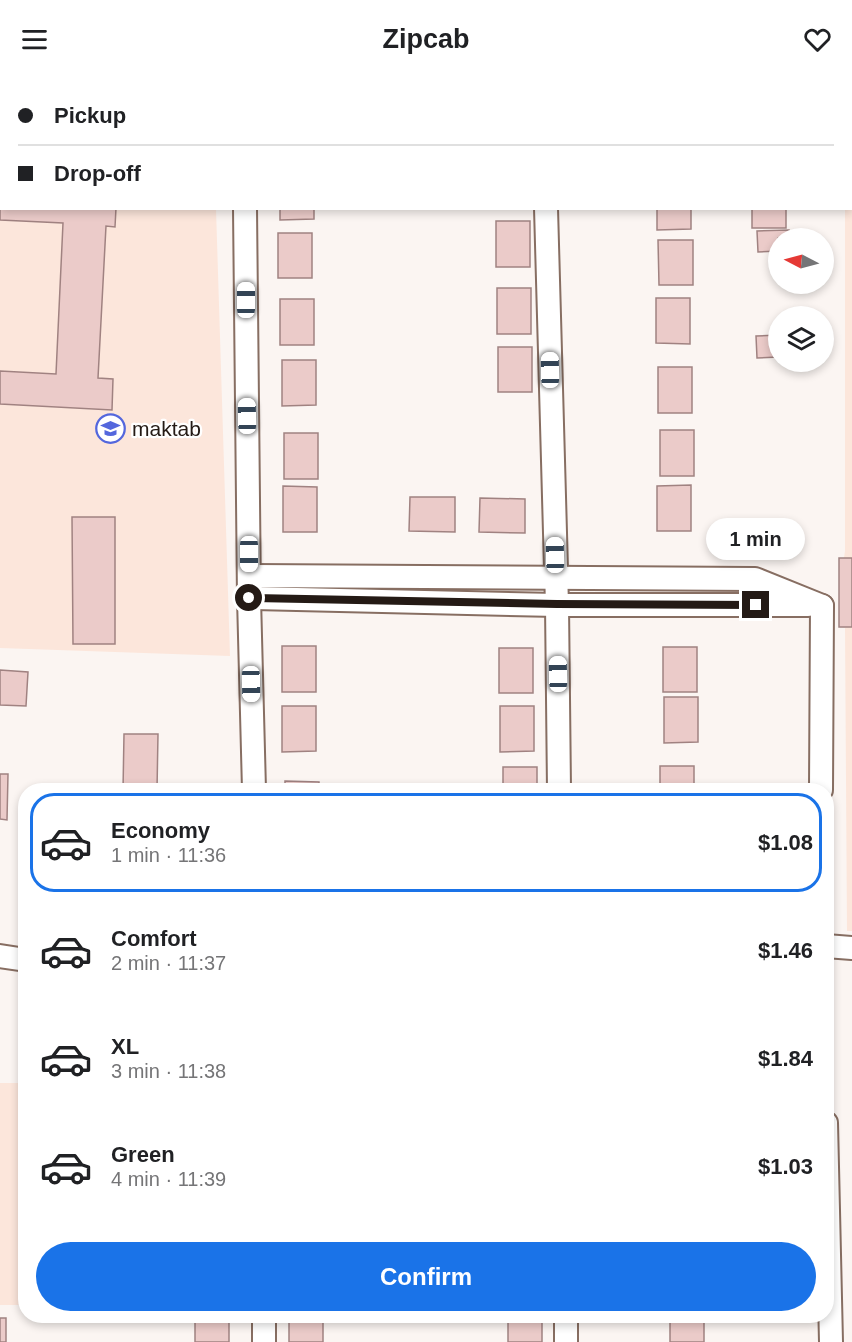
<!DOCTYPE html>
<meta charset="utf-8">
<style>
:root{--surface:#fff;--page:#f2f2f2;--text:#202124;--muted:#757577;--line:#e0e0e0;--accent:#1a73e8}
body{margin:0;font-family:Arial,sans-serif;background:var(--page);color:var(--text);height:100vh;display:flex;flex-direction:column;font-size:22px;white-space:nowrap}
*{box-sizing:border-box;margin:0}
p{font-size:20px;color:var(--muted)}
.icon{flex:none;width:33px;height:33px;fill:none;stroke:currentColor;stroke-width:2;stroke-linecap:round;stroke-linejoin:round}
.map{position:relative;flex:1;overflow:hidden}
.drawer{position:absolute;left:18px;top:705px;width:816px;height:540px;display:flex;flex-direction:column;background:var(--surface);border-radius:24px;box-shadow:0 3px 9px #0003}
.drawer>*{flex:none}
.guide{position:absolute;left:0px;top:0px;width:852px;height:132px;box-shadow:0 3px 9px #0003;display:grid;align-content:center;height:132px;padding:0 18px;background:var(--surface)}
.needle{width:39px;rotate:276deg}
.tools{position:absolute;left:768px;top:150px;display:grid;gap:12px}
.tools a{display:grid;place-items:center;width:66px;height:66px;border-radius:50%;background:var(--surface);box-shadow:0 3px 9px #0003;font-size:30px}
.end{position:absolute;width:27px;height:27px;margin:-14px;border:8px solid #241a15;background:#fff;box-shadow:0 0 0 3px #fff}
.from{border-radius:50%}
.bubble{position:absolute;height:42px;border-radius:21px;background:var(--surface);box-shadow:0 3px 9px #0003;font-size:20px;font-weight:700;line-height:42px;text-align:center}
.car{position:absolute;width:18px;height:36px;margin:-18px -9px;border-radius:8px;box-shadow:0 0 4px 2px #0007;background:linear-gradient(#fff 24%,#345 0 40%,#fff 0 76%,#345 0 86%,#fff 0)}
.guide b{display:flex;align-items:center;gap:21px;height:57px;font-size:22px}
.guide b+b{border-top:2px solid var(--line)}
.guide i{width:15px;height:15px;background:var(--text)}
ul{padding:10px 0 0;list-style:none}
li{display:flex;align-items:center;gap:18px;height:99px;margin:0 12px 9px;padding:0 6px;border:3px solid transparent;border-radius:24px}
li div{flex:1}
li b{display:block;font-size:22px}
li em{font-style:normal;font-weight:700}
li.active{border-color:var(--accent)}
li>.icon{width:54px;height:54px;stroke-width:1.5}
.cta{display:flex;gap:12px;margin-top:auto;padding:12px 18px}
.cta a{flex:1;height:69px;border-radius:36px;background:var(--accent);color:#fff;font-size:24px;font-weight:700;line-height:69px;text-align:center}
header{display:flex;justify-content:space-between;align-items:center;height:78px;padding:0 18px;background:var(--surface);font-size:27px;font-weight:700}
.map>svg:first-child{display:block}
.built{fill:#fce6db}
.building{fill:#ebcbc9;stroke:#a08281;stroke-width:1.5}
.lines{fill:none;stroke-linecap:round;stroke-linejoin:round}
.minor-casing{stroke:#876e62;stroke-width:26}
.minor{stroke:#fff;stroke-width:22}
.route{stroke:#241a15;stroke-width:8}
.labels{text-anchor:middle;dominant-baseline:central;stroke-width:4.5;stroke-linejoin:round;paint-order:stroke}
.poi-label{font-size:21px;fill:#241a15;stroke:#fff;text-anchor:start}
</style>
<header><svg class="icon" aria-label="menu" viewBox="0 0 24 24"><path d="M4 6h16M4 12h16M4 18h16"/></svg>Zipcab<svg class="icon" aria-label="heart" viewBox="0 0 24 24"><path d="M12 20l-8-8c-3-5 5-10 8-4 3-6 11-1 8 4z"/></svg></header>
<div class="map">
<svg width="852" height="1264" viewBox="0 0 852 1264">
<rect width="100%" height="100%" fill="#fbf5f2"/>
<g class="built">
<polygon points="846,0 852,0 852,853 847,853 845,550 839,549 839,480 844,480 845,473 845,131 850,130 850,2"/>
<polygon points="0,18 2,130 216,131 230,578 0,570"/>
<rect x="0" y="1005" width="25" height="222"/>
</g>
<g class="building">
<rect x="185" y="0" width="34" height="2"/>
<rect x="276" y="0" width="34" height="2"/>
<rect x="557" y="0" width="34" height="2"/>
<rect x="658" y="0" width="34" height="2"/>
<polygon points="0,107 2,130 116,130 115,149 106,148 98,300 113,301 112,332 0,326 0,293 56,296 63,145 0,142"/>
<polygon points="280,130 314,130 314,141 280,142"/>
<polygon points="657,130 691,130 691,151 657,152"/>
<rect x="752" y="130" width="34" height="20"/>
<rect x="496" y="143" width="34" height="46"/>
<polygon points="789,152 789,160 778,160 778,173 758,174 757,153"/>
<rect x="278" y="155" width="34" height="45"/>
<polygon points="658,162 693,162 693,207 659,207"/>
<rect x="497" y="210" width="34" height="46"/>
<polygon points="656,220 690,220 690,266 656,265"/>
<rect x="280" y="221" width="34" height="46"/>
<polygon points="778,257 778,279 757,280 756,258"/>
<rect x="498" y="269" width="34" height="45"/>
<polygon points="282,282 316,282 316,327 282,328"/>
<rect x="658" y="289" width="34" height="46"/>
<rect x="660" y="352" width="34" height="46"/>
<rect x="284" y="355" width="34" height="46"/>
<polygon points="691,407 691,453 657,453 657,408"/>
<polygon points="283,408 317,409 317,454 283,454"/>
<polygon points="410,419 455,419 455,454 409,453"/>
<polygon points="480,420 525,421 525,455 479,454"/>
<polygon points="72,439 115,439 115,566 73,566"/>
<rect x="839" y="480" width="13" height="69"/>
<rect x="282" y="568" width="34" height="46"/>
<rect x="663" y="569" width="34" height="45"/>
<rect x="499" y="570" width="34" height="45"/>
<polygon points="0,592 28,594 26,628 0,627"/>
<polygon points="664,619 698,619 698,664 664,665"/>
<polygon points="282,628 316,628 316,673 282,674"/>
<polygon points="500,628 534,628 534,673 500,674"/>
<polygon points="124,656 158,656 157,712 123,712"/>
<rect x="660" y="688" width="34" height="24"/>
<rect x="503" y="689" width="34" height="23"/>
<polygon points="0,696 8,696 7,742 0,741"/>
<polygon points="285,703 319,704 319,712 285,712"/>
<polygon points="21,945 26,945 26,979 23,979"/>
<rect x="508" y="1238" width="34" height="26"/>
<rect x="670" y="1238" width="34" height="26"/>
<rect x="0" y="1240" width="6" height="24"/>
<rect x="195" y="1241" width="34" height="23"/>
<rect x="289" y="1243" width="34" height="21"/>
</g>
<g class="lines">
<defs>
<g id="minor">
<polyline points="244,0 244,2"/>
<polyline points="543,0 543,2"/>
<polyline points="245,130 249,520 254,712"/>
<polyline points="546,130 557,527 559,712"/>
<polyline points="249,498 755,501 822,528"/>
<polyline points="249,520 557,527 808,527"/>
<polyline points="821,712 822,528"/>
<polyline points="826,868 852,870"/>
<polyline points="0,878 26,882"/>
<polyline points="826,1045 831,1264"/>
<polyline points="264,1238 264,1264"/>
<polyline points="566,1238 566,1264"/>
</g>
</defs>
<use href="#minor" class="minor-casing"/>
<use href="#minor" class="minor"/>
</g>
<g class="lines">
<polyline class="route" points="249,520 557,526 756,527"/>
</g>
<defs>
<symbol id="school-ring" viewBox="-11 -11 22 22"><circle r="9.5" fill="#fff" stroke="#5467dd" stroke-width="1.5"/><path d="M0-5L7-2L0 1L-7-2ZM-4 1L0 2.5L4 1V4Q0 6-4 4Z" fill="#5467dd"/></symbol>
</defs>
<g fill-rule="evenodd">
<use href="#school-ring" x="94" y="334" width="33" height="33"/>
</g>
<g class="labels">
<g class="poi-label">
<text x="132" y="350">maktab</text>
</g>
</g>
</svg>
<div class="tools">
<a><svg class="needle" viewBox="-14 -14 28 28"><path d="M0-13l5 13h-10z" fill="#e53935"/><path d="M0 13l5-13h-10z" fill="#757577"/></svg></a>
<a><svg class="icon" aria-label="layers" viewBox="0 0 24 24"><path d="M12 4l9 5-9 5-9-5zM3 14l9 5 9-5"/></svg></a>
</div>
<i class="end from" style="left:249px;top:520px"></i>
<i class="end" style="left:756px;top:527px"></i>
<div class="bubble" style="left:706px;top:440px;width:99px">1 min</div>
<i class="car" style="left:246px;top:222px;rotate:0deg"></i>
<i class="car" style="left:550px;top:292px;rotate:359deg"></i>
<i class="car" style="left:247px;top:338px;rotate:359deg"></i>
<i class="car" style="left:249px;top:476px;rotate:180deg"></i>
<i class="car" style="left:555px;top:477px;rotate:359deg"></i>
<i class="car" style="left:558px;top:596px;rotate:359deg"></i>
<i class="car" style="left:251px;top:606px;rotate:179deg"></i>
<div class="guide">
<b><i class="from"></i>Pickup</b>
<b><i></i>Drop-off</b>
</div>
<section class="drawer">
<ul>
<li class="active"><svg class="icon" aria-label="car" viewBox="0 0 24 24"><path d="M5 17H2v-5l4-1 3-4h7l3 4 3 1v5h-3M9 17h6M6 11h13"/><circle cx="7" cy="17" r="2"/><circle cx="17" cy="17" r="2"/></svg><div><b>Economy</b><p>1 min · 11:36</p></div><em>$1.08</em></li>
<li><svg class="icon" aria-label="car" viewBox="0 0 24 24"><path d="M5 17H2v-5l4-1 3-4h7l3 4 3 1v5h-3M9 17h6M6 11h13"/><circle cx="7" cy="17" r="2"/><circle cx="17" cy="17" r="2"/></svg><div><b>Comfort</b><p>2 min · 11:37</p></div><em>$1.46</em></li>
<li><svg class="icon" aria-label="car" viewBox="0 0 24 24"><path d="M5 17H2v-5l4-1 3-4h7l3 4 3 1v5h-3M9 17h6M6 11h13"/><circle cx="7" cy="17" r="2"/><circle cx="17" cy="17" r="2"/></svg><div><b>XL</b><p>3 min · 11:38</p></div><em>$1.84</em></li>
<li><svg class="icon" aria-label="car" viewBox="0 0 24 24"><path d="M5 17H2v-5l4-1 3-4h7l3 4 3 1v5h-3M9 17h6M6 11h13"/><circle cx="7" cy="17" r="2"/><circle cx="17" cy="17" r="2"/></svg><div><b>Green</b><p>4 min · 11:39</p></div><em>$1.03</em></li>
</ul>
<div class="cta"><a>Confirm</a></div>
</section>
</div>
